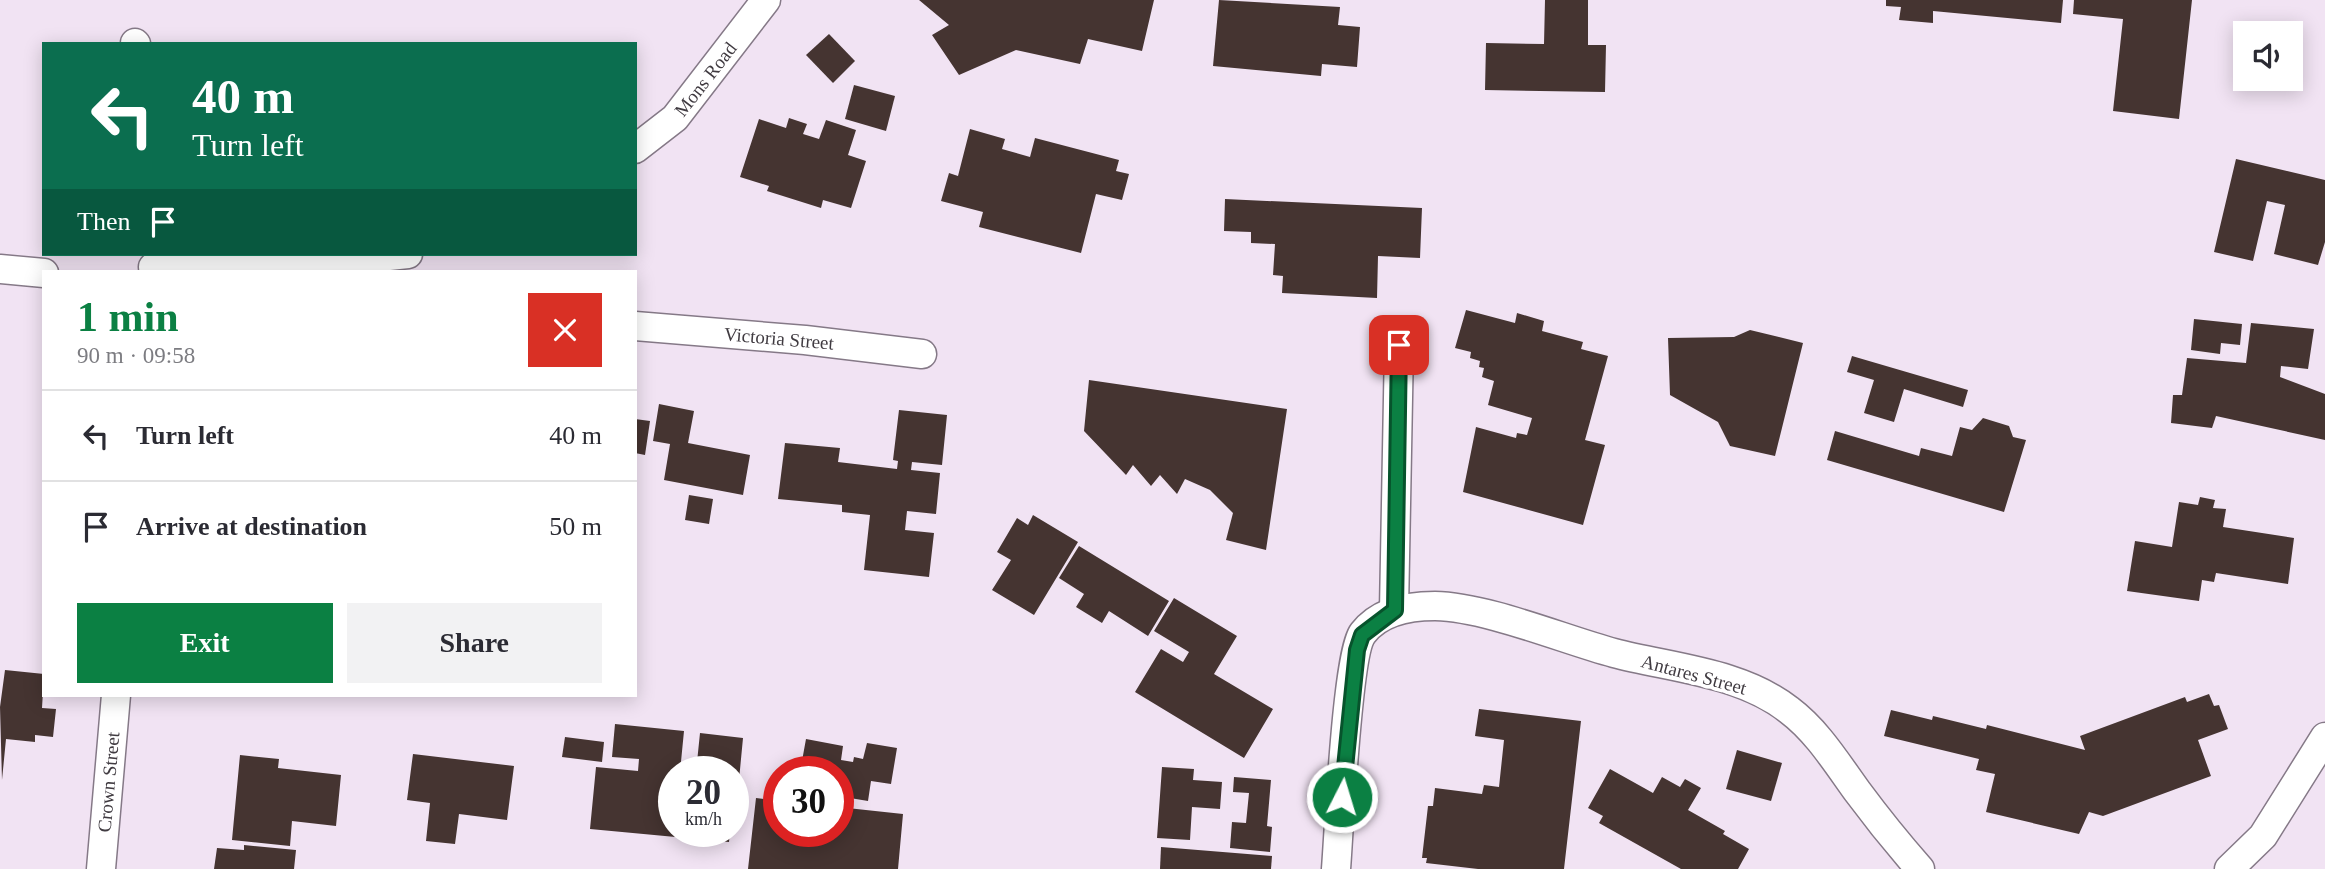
<!DOCTYPE html>
<meta charset="utf-8">
<style>
body{margin:0;font-family:"Times New Roman",serif;background:#f2f2f3;color:#2b2b33;height:100vh;display:flex;flex-direction:column;font-size:26px;white-space:nowrap}
*{box-sizing:border-box;margin:0}
p{font-size:23px;color:#7c7c81}
.icon{flex:none;width:38px;height:38px;fill:none;stroke:currentColor;stroke-width:2;stroke-linecap:round;stroke-linejoin:round}
.map{position:relative;flex:1;overflow:hidden}
.details{position:absolute;left:42px;top:270px;width:595px;height:427px;display:flex;flex-direction:column;background:#fff;border-radius:0px;box-shadow:0 4px 18px #0003}
.details>*{flex:none}
.banner{position:absolute;left:42px;top:42px;width:595px;height:214px;border-radius:0px;box-shadow:0 4px 18px #0003;background:#0b6e4f;color:#fff;overflow:hidden}
.fabs{position:absolute;left:2233px;top:21px;display:grid;gap:14px}
.fabs a{display:grid;place-items:center;width:70px;height:70px;border-radius:0px;background:#fff;box-shadow:0 4px 18px #0003;font-size:35px}
.speed{position:absolute;left:658px;top:756px;display:flex;gap:14px;font-size:35px;font-weight:700;text-align:center}
.speed>*{display:grid;place-content:center;width:91px;height:91px;border-radius:50%;background:#fff;box-shadow:0 4px 18px #0003;line-height:1}
.speed small{font-size:18px;font-weight:400}
.speed .limit{border:10px solid #d22;background:#fff;color:#111}
.pin{position:absolute;display:grid;place-items:center;width:60px;height:60px;color:#fff;margin:-30px;border-radius:14px;box-shadow:0 4px 10px #0006}
.me{position:absolute;width:77px;margin:-38px;rotate:5deg;stroke-linejoin:round;filter:drop-shadow(0 0 5px #0008)}
.turn{display:flex;align-items:center;gap:24px;height:147px;padding:0 35px;font-size:32px}
.turn .icon{width:91px;height:91px;stroke-width:2.5}
.turn b{display:block;font-size:49px;line-height:60px}
.then{display:flex;align-items:center;height:66px;padding:0 35px;background:#0003;gap:14px;font-size:26px}
.round{display:grid;place-items:center;flex:none;width:74px;height:74px;border-radius:0px;background:#f2f2f3}
.head{display:flex;align-items:center;justify-content:space-between;height:119px;padding:0 35px}
h1{font-size:42px;font-weight:800;line-height:52px;color:#0b8043}
.cta{display:flex;gap:14px;margin-top:auto;padding:14px 35px}
.cta a{flex:1;height:80px;border-radius:0px;background:#0b8043;color:#fff;font-size:28px;font-weight:800;line-height:80px;text-align:center}
.cta a+a{background:#f2f2f3;color:#2b2b33}
ul{padding:0;list-style:none}
li{display:flex;align-items:center;gap:21px;height:91px;padding:0 35px;border-top:2px solid #e1e1e2}
li div{flex:1}
li b{display:block;font-size:26px}
li em{font-style:normal}
.map>svg:first-child{display:block}
</style>
<div class="map">
<svg width="2325" height="869" viewBox="0 0 2325 869">
<rect width="100%" height="100%" fill="#f1e3f3"/>
<g fill="#453431">
<polygon points="919,0 1154,0 1142,51 1088,39 1080,64 1016,50 959,75 932,35 949,25"/>
<polygon points="1219,0 1340,7 1338,25 1360,27 1357,67 1322,64 1321,76 1213,66"/>
<polygon points="1545,0 1588,0 1588,45 1606,45 1605,92 1485,90 1486,43 1544,44"/>
<polygon points="1886,0 2063,0 2061,23 1933,11 1933,23 1899,20 1901,7 1886,6"/>
<polygon points="2074,0 2192,0 2179,119 2113,111 2123,19 2073,14"/>
<polygon points="829,34 855,61 833,83 806,55"/>
<polygon points="854,85 895,96 886,131 845,119"/>
<polygon points="789,118 807,124 803,134 819,139 826,120 856,130 848,155 866,161 851,208 823,200 821,208 767,191 769,186 740,177 759,119 786,128"/>
<polygon points="970,129 1005,139 1002,149 1030,157 1035,138 1119,160 1116,171 1129,174 1122,200 1096,194 1081,253 979,227 983,212 941,201 949,173 958,176"/>
<polygon points="2236,159 2325,180 2325,242 2318,265 2274,254 2285,205 2267,201 2253,261 2214,252"/>
<polygon points="1225,199 1422,208 1420,258 1378,256 1377,298 1282,293 1283,276 1273,275 1275,244 1251,243 1251,232 1224,231"/>
<polygon points="1466,310 1515,323 1517,313 1544,321 1542,331 1583,342 1581,349 1608,356 1585,440 1605,445 1583,525 1463,492 1476,427 1516,438 1517,433 1527,435 1532,418 1488,405 1494,381 1482,377 1484,368 1479,367 1480,361 1470,358 1471,352 1455,348"/>
<polygon points="2194,319 2242,324 2240,345 2221,343 2220,354 2191,350"/>
<polygon points="2251,323 2314,329 2308,369 2281,366 2280,377 2325,394 2325,440 2216,416 2212,428 2171,423 2173,395 2182,395 2187,358 2246,363"/>
<polygon points="1750,330 1803,343 1775,456 1730,446 1718,422 1670,395 1668,338 1734,337"/>
<polygon points="1852,356 1968,390 1963,407 1904,389 1894,422 1864,413 1874,380 1847,372"/>
<polygon points="1089,380 1287,409 1266,550 1226,540 1233,513 1210,490 1185,479 1177,494 1160,475 1151,486 1133,465 1126,475 1084,431"/>
<polygon points="659,404 694,411 688,443 750,455 743,495 664,480 670,444 653,441"/>
<polygon points="899,410 947,415 942,465 912,462 911,470 940,473 936,514 907,511 905,530 934,533 929,577 864,570 870,515 842,512 842,505 778,499 785,443 840,448 838,462 897,469 898,461 893,460"/>
<polygon points="1983,418 2009,426 2013,437 2026,440 2004,512 1827,460 1835,431 1919,456 1921,448 1952,456 1960,427 1972,430"/>
<polygon points="635,419 650,421 645,455 635,453"/>
<polygon points="689,495 713,499 709,524 685,520"/>
<polygon points="2200,497 2215,500 2213,508 2226,509 2223,527 2294,538 2288,584 2216,573 2214,582 2202,580 2199,601 2127,591 2135,541 2172,547 2179,502 2198,505"/>
<polygon points="1033,515 1078,542 1034,615 992,590 1011,560 997,552 1017,518 1028,525"/>
<polygon points="1079,546 1169,601 1148,636 1109,611 1102,623 1076,607 1084,594 1059,578"/>
<polygon points="1174,598 1237,636 1214,674 1273,709 1244,758 1135,692 1161,649 1183,662 1189,652 1154,631"/>
<polygon points="5,670 44,674 42,708 56,709 53,737 35,735 35,742 6,739 2,780 0,707"/>
<polygon points="2209,694 2214,706 2219,705 2228,729 2198,740 2211,776 2103,816 2089,812 2079,834 1986,812 1995,774 1976,770 1979,759 1884,736 1891,710 1932,720 1933,716 1986,729 1987,725 2085,750 2080,736 2185,697 2187,702"/>
<polygon points="1479,709 1581,721 1564,869 1478,869 1426,863 1427,858 1422,858 1428,806 1433,806 1435,788 1482,794 1484,785 1499,787 1504,740 1475,736"/>
<polygon points="615,724 684,731 680,772 674,772 674,831 730,831 729,842 590,829 596,767 638,771 639,759 612,757"/>
<polygon points="700,733 743,738 739,780 733,780 733,772 696,772"/>
<polygon points="565,737 604,742 602,762 562,757"/>
<polygon points="806,739 843,746 841,760 853,762 854,757 863,759 867,743 897,748 891,784 871,781 868,801 838,796 838,772 800,772"/>
<polygon points="1737,750 1782,763 1771,801 1726,789"/>
<polygon points="413,754 514,766 507,820 459,814 455,844 426,841 430,803 407,800"/>
<polygon points="240,755 279,759 278,768 341,775 336,826 292,821 290,846 232,840"/>
<polygon points="1162,767 1194,769 1193,780 1222,782 1220,809 1192,807 1190,840 1157,838"/>
<polygon points="1610,769 1653,793 1662,777 1680,787 1685,779 1701,788 1688,810 1725,831 1723,834 1749,849 1738,869 1681,869 1599,823 1603,816 1588,808"/>
<polygon points="1234,777 1271,780 1267,826 1272,827 1270,852 1230,848 1232,822 1246,823 1249,793 1233,792"/>
<polygon points="756,798 779,801 779,831 838,831 838,807 903,814 898,869 748,869"/>
<polygon points="244,845 296,850 294,869 214,869 217,848 244,850"/>
<polygon points="1161,847 1272,856 1271,869 1160,869"/>
</g>
<g fill="none" stroke-linecap="round" stroke-linejoin="round">
<g stroke="#857987" stroke-width="31">
<g id="minor">
<polyline points="135,43 136,44"/>
<polyline points="635,149 675,118 766,0"/>
<polyline points="153,267 274,268 408,254"/>
<polyline points="0,269 44,273"/>
<polyline points="635,326 805,340 922,354"/>
<polyline points="1394,610 1399,345"/>
<polyline points="101,869 116,695"/>
<path d="M 1336,869 C 1339,832 1347,653 1363,633 C 1380,611 1409,606 1435,606 C 1487,607 1562,639 1614,653 C 1671,668 1741,672 1789,710 C 1817,731 1836,762 1857,791 C 1877,818 1898,844 1920,869"/>
<polyline points="2229,869 2263,836 2325,737"/>
</g>
</g>
<use href="#minor" stroke="#fff" stroke-width="28"/>
</g>
<g fill="none" stroke-linecap="round" stroke-linejoin="round">
<g stroke="#07532c" stroke-width="18">
<polyline id="route" points="1342,797 1357,650 1362,635 1395,610 1399,345"/>
</g>
<use href="#route" stroke="#0b8043" stroke-width="12"/>
</g>
<g text-anchor="middle" stroke-width="7" stroke-linejoin="round" paint-order="stroke">
<g font-size="19" fill="#403b41" stroke="#fff">
<text transform="translate(705 79) rotate(-52)" y="7">Mons Road</text>
<text transform="translate(779 338) rotate(5)" y="7">Victoria Street</text>
<text transform="translate(1694 674) rotate(15)" y="7">Antares Street</text>
<text transform="translate(108 782) rotate(-85)" y="7">Crown Street</text>
</g>
</g>
</svg>
<div class="fabs">
<a><svg class="icon" aria-label="sound" viewBox="0 0 24 24"><path d="M4 9h4l5-4v14l-5-4H4zM17 9q2 3 0 6"/></svg></a>
</div>
<div class="speed"><div>20<small>km/h</small></div><div class="limit">30</div></div>
<div class="pin" style="left:1399px;top:345px;background:#d93025"><svg class="icon" aria-label="arrive" viewBox="0 0 24 24"><path d="M6 21V4h12l-3 4 3 4H6"/></svg></div>
<svg class="me" style="left:1342px;top:797px" viewBox="-20 -20 40 40"><circle r="17" fill="#0b8043" stroke="#fff" stroke-width="3"/><path d="M0-11L8 9 0 5-8 9z" fill="#fff"/></svg>
<div class="banner">
<div class="turn"><svg class="icon" aria-label="left" viewBox="0 0 24 24"><path d="M17 20v-9H6M10 6l-5 5 5 5"/></svg><div><b>40 m</b>Turn left</div></div>
<div class="then">Then<svg class="icon" aria-label="arrive" viewBox="0 0 24 24"><path d="M6 21V4h12l-3 4 3 4H6"/></svg></div>
</div>
<section class="details">
<div class="head"><div><h1>1 min</h1><p>90 m · 09:58</p></div><a class="round" style="background:#d93025;color:#fff"><svg class="icon" aria-label="close" viewBox="0 0 24 24"><path d="M6 6l12 12M18 6L6 18"/></svg></a></div>
<ul>
<li><svg class="icon" aria-label="left" viewBox="0 0 24 24"><path d="M17 20v-9H6M10 6l-5 5 5 5"/></svg><div><b>Turn left</b></div><em>40 m</em></li>
<li><svg class="icon" aria-label="arrive" viewBox="0 0 24 24"><path d="M6 21V4h12l-3 4 3 4H6"/></svg><div><b>Arrive at destination</b></div><em>50 m</em></li>
</ul>
<div class="cta"><a>Exit</a><a>Share</a></div>
</section>
</div>
